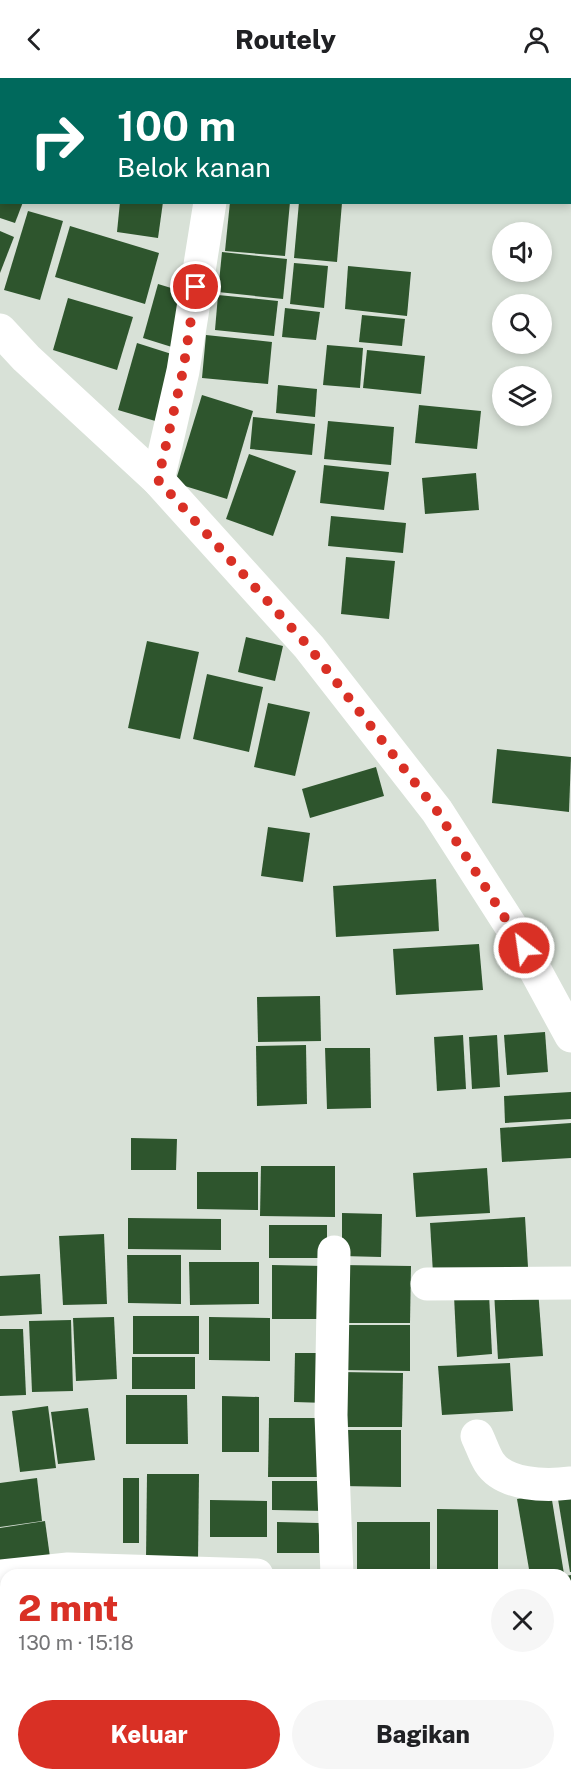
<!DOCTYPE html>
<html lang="id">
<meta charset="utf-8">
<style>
body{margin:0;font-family:"Public Sans",sans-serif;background:#f6f6f6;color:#202124;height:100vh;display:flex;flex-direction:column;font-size:22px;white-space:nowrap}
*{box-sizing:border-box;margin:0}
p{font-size:20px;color:#757577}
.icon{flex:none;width:33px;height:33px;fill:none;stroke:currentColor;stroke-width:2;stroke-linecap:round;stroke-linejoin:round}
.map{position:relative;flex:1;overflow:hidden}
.side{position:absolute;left:0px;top:1491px;width:572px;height:212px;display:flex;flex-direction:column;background:#fff;border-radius:18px 18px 0 0;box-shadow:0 3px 9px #0003}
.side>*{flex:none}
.guide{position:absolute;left:0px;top:0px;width:572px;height:126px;box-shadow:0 3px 9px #0003;background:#00695c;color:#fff;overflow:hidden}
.fabs{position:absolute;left:492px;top:144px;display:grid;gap:12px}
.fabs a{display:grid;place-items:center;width:60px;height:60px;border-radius:50%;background:#fff;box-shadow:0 3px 9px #0003;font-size:30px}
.pin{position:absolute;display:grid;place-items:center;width:51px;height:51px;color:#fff;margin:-26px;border:3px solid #fff;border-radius:50%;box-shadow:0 2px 6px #0007}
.me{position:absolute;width:66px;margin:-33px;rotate:330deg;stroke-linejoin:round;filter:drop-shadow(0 0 4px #0008)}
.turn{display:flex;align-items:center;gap:21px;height:126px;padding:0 18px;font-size:27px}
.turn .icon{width:78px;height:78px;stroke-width:2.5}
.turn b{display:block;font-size:42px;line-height:51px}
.round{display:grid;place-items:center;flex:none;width:63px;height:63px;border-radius:32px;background:#f6f6f6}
.head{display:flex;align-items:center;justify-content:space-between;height:102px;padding:0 18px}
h1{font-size:36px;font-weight:800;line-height:45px;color:#d93025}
.action{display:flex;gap:12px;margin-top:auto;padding:12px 18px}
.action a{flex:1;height:69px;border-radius:36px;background:#d93025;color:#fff;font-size:24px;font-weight:800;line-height:69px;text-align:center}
.action a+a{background:#f6f6f6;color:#202124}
header{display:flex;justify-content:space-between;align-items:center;height:78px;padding:0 18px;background:#fff;font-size:27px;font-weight:800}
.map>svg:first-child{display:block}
</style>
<header><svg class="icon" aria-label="back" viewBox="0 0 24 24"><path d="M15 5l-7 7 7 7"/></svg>Routely<svg class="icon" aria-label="person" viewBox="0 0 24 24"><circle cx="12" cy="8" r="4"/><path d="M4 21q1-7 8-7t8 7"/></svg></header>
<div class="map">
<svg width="571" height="1702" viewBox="0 0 571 1702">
<rect width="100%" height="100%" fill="#d8e1d7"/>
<g fill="#2e552d">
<polygon points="0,124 23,124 15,145 0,140"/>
<polygon points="120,124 163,124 158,160 117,154"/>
<polygon points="230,124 290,124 285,178 225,173"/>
<polygon points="299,124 342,125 337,184 294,180"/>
<polygon points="28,133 63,143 40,222 4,212"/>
<polygon points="70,148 159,175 145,226 55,199"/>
<polygon points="0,153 14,159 0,195"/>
<polygon points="222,174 287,181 283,221 218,214"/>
<polygon points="294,185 328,188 324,230 290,226"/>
<polygon points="348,188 411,194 407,238 345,231"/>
<polygon points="158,206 191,216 175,270 143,260"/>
<polygon points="218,217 278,223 274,258 215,252"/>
<polygon points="68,220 133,239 117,292 53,272"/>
<polygon points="285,230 320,234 316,262 282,259"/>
<polygon points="362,237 405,241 402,268 359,264"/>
<polygon points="206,257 272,264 268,306 202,300"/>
<polygon points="137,265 181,279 162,345 118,332"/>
<polygon points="327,267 363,270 360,310 323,307"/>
<polygon points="367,272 425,278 421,316 363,310"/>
<polygon points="278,307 317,311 315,339 276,335"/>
<polygon points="202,317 253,333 227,421 175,405"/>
<polygon points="419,327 481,333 477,371 415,365"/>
<polygon points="253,339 315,346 312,377 250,371"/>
<polygon points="328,343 394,349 391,387 324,381"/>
<polygon points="249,376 296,393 273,458 226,441"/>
<polygon points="324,387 389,394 384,432 320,425"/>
<polygon points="476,395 479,432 425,436 422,400"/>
<polygon points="331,438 406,445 403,475 328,468"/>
<polygon points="346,479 395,483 389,541 341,536"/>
<polygon points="246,559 283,568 275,603 238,594"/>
<polygon points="147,563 199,574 180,661 128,650"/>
<polygon points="207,596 263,609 249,674 193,661"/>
<polygon points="268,625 310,634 295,698 254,689"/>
<polygon points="497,671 571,679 569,734 492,725"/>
<polygon points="376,689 384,718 310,740 302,711"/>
<polygon points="268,749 310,755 303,804 261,798"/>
<polygon points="436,801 439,853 336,859 333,808"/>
<polygon points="479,866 483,912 396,917 393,871"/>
<polygon points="320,918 321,963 258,964 257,919"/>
<polygon points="545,954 548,994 507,997 504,957"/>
<polygon points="463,957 466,1011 437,1013 434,959"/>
<polygon points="497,957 500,1009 472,1011 469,959"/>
<polygon points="306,967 307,1026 257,1028 256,968"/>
<polygon points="325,970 370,970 371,1030 327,1031"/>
<polygon points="571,1014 571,1041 505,1045 504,1018"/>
<polygon points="571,1045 571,1080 502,1084 500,1050"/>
<polygon points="131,1060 177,1061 176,1092 131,1092"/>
<polygon points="261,1088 335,1088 335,1139 260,1138"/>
<polygon points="487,1090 490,1135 416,1139 413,1095"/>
<polygon points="197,1094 258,1094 258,1132 197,1131"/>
<polygon points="342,1135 382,1136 381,1179 342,1178"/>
<polygon points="525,1139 528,1189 433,1195 430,1145"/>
<polygon points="128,1140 221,1141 221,1172 128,1171"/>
<rect x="269" y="1147" width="58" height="33"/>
<polygon points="104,1156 107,1226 63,1227 59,1158"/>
<polygon points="127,1177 181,1177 181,1226 128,1225"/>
<polygon points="189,1184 259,1184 259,1226 190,1227"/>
<polygon points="272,1187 324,1188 324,1241 272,1241"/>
<polygon points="341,1187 411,1188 410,1245 341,1245"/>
<polygon points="40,1196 42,1236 0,1238 0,1198"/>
<polygon points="538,1211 543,1278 498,1281 494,1214"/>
<polygon points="489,1216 492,1276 457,1279 454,1218"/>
<rect x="133" y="1238" width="66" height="38"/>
<polygon points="114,1239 117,1301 76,1303 73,1240"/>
<polygon points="209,1239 270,1240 270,1283 209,1282"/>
<polygon points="71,1242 73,1313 32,1314 29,1243"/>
<polygon points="339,1247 410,1247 410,1293 340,1292"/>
<polygon points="0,1251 23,1251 26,1317 0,1318"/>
<polygon points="295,1275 327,1275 327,1325 294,1324"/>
<rect x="132" y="1279" width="63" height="32"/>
<polygon points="510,1285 513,1333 442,1337 438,1288"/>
<polygon points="340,1294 403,1295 402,1349 339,1349"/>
<polygon points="126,1317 187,1317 188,1366 126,1366"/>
<polygon points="222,1318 259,1319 259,1374 222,1374"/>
<polygon points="48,1328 56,1390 20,1394 12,1333"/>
<polygon points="88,1330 95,1382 58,1386 51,1334"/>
<polygon points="269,1340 319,1340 319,1399 268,1399"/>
<polygon points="341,1352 401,1352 401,1409 341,1408"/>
<polygon points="147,1396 199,1396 198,1482 146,1482"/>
<polygon points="37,1400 42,1443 0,1449 0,1405"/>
<rect x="123" y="1400" width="16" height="65"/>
<polygon points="272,1403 327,1403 327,1433 272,1432"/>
<polygon points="571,1413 571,1494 570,1494 557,1415"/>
<polygon points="551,1416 564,1496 530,1497 517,1421"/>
<polygon points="210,1422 267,1423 267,1459 210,1459"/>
<polygon points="437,1431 498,1432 498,1497 437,1497"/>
<polygon points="45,1443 50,1479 0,1487 0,1450"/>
<polygon points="277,1444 319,1445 319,1475 277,1475"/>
<polygon points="357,1444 430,1444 430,1497 357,1496"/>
<polygon points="571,1497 571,1558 566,1559 566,1498"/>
<polygon points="6,1504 6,1575 0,1575 0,1505"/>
<polygon points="6,1629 6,1688 0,1688 0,1630"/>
<rect x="8" y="1696" width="40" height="6"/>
<rect x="203" y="1696" width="55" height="6"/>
<rect x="272" y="1696" width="106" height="6"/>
<polygon points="522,1696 558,1696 559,1702 498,1702"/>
</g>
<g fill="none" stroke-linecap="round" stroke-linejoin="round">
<g stroke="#fff" stroke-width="33">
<polyline points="225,2 225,0"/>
<polyline points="0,252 26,280 158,402 309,569 437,733 514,853 571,958"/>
<polyline points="158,402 183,293 210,124"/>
<polyline points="334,1174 331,1337 337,1497"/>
<polyline points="427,1206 571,1205"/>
<path d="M 477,1358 C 481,1366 484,1376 489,1384 C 504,1408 546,1408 571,1405"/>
<polyline points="0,1498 68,1491 257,1497"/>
<polyline points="566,1609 571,1608"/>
<polyline points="384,1696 384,1702"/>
</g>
</g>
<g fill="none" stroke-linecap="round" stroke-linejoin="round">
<polyline stroke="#d93025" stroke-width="10" stroke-dasharray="0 18" points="196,209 183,293 158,402 309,569 437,733 524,870"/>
</g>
</svg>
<div class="fabs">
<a><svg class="icon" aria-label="sound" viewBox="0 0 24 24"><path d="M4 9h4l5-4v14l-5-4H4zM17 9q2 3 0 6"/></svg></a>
<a><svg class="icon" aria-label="search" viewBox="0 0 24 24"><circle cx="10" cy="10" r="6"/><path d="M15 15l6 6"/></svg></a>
<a><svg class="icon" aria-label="layers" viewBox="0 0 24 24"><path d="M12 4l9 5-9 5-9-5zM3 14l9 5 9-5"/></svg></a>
</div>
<div class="pin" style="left:196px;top:209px;background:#d93025"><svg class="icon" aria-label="arrive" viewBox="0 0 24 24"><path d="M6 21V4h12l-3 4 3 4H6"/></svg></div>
<svg class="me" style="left:524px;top:870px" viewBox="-20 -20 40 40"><circle r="17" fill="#d93025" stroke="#fff" stroke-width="3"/><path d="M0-11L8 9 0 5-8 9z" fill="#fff"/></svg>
<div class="guide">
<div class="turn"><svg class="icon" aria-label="right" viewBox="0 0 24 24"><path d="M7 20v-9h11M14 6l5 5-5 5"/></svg><div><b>100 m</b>Belok kanan</div></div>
</div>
<section class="side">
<div class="head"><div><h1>2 mnt</h1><p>130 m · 15:18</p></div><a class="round"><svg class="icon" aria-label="close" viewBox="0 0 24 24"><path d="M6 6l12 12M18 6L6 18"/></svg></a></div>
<div class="action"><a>Keluar</a><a>Bagikan</a></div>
</section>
</div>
